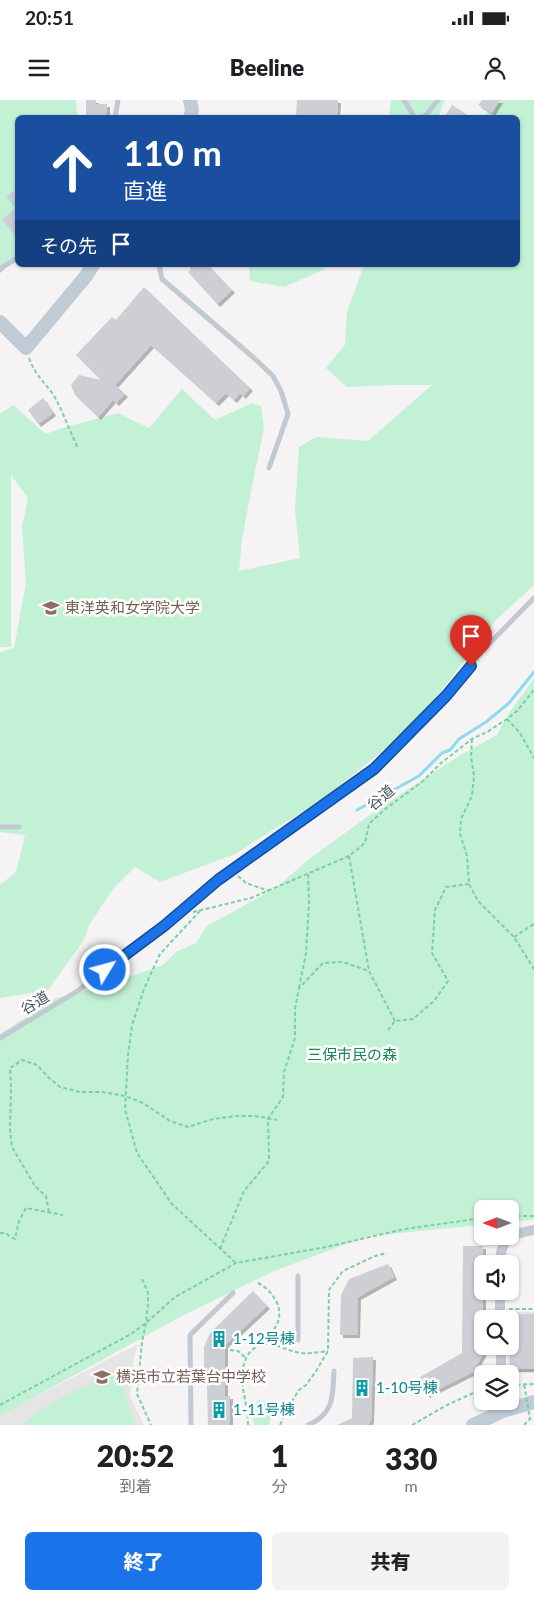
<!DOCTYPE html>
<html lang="ja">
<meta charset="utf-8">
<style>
body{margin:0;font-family:Lato,"Noto Sans JP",sans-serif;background:#f2f2f2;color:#202124;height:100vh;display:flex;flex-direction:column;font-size:19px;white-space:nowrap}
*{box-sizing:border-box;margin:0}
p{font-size:16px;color:#757577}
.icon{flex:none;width:28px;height:28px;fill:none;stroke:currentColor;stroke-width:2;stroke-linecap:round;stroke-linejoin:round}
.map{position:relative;height:1325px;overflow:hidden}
.side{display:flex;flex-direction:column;background:#fff;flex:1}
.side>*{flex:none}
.guide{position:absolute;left:15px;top:15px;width:505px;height:152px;border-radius:8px;box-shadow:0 1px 4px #0004;background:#1a4fa0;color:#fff;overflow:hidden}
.needle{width:32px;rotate:270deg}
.controls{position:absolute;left:474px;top:1100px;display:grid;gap:10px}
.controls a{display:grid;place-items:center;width:45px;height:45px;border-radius:8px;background:#fff;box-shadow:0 1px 4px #0004;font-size:25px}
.pin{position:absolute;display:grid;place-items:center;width:42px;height:42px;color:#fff;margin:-51px -21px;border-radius:50% 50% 50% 0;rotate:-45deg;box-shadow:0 0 5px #0007}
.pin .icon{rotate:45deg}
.me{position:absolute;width:55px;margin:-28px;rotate:53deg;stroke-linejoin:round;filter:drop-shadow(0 0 4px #0008)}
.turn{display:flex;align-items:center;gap:18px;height:105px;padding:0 25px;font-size:22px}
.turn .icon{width:65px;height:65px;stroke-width:2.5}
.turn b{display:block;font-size:35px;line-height:42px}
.then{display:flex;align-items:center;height:48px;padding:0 25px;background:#0003;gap:10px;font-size:19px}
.eta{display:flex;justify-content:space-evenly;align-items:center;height:85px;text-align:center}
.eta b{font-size:30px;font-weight:800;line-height:35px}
.cta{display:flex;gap:10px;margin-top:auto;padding:10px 25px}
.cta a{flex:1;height:58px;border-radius:8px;background:#1a73e8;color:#fff;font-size:20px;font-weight:800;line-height:58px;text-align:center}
.cta a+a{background:#f2f2f2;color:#202124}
.status{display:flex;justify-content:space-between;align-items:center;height:35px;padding:0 25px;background:#fff;direction:ltr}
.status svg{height:14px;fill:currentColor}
header{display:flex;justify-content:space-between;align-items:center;height:65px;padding:0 25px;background:#fff;font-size:22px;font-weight:800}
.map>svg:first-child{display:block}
</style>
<div class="status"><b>20:51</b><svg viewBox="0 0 49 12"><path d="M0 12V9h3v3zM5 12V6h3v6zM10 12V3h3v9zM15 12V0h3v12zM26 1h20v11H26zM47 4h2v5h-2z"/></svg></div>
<header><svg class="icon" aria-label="menu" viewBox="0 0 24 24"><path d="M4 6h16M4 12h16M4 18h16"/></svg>Beeline<svg class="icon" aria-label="person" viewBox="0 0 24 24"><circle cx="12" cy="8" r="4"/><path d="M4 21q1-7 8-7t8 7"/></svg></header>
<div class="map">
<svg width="534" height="1325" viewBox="0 0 534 1325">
<defs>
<filter id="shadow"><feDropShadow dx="3" dy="3" stdDeviation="0" flood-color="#0004"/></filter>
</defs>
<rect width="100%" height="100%" fill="#f5f3f3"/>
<g fill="#e6e4e5">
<polygon points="507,1212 534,1212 534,1273 508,1274 507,1246 510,1246 510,1219 507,1219"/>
<polygon points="138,1244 134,1258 130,1296 144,1325 0,1325 0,1315"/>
</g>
<g fill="#c3f1d5">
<polygon points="0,0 76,0 77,17 18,18 17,160 0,171"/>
<polygon points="391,0 445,0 438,17 389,18"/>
<polygon points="495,0 534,0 534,485 496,520 433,601 397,639 322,700 263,736 235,754 160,782 135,767 113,789 89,825 84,840 48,890 0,898 0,785 16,772 25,735 0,732 0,552 14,548 26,483 22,427 28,398 11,375 11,547 0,547 0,314 13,305 46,334 62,328 118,313 149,328 182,289 215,320 252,303 261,306 264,328 250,396 242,440 239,471 300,458 295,411 299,347 316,337 368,341 432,285 393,285 347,287 326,268 345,245 347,212 364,165 518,165 518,18 484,17"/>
<polygon points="249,165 326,165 323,170 284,187 250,181"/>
<polygon points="534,579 534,1120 510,1122 510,1109 482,1109 482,1125 368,1136 274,1171 180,1217 0,1316 0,934 56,898 106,885 163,865 176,852 196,843 207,826 276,788 309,759 381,707 459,656 497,635 509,613"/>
<path d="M 113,1275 L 124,1289 L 136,1325 L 22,1325 C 46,1302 82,1288 113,1275 Z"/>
<polygon points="258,1299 274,1305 269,1325 254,1325 252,1312"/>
</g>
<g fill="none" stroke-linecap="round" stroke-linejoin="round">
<polyline stroke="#90daee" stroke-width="3" points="357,710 419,676 442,653 450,650 459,639 486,622 509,603 534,572"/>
</g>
<g fill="#cdcfd5" filter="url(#shadow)">
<polygon points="86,0 96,0 96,4 107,4 107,15 86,15"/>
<polygon points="297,0 338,0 337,18 296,18"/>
<polygon points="482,0 500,0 492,13 478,5"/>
<polygon points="452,5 463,12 471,18 444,18"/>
<polygon points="13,91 18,96 18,138 2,120 16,107 6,97"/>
<polygon points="188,165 208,165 232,190 217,204 188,172 191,169"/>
<polygon points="144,187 250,288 243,296 240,293 234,300 226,293 216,303 151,245 115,285 125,294 116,303 113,300 98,317 75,295 71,285 79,275 101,280 76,255 112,217 116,220"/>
<polygon points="43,298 53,313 38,324 28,310"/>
<polygon points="463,1146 483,1146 483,1254 473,1272 427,1295 420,1277 462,1253"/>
<polygon points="388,1164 394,1177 358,1197 357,1235 340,1235 341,1195 349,1179"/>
<polygon points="253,1191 267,1206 225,1245 225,1296 230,1296 230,1325 208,1325 207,1285 204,1285 204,1247 210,1233"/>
<rect x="510" y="1214" width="24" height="55"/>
<polygon points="373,1257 371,1320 368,1325 337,1325 352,1318 353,1258"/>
</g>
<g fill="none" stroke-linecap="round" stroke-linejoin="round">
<g stroke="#7ad0a6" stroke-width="2" stroke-dasharray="4 2.5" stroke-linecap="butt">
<path d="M 29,258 C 34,273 44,282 53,294 C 63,311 69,330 78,348"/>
<polyline points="507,619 520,633 534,658"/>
<polyline points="472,639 471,656 474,676 472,696 461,719 460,734 467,756 469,784 478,801 514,837 534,869"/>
<polyline points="349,756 369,871"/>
<polyline points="238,776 246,783 269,791"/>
<polyline points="200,811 160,854 144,889 132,925 128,955 125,1009 137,1053 172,1104 236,1163"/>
<polyline points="193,812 251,798 349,756 365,743 369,724 384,710 423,681 441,663 472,639 487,632 507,619 517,611 534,590"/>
<polyline points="514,837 534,824"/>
<polyline points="299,888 306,853 309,803 308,773"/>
<polyline points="388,930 395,921 413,919 434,901 448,881 432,853 435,810 446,787 469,784"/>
<polyline points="49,1112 46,1096 35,1086 12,1047 10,1030 11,989 10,968 22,960 37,965 49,978 60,987 80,992 102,992 125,996 143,1003 170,1021 188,1027 213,1019 236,1016 255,1016 277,1020"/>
<polyline points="510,1116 534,1116"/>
<polyline points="0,1133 5,1133 15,1139 19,1121 26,1108 63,1115"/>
<polyline points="220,1149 244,1091 269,1061 268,1019 283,997 284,972 295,938 295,909 299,888 323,863 343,862 369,871 395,921"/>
<polyline points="142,1179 148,1193 148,1204 146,1223 142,1242 137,1294 151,1325"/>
<path d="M 258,1183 C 272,1190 286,1209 276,1226 C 273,1232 265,1238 260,1243"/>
<polyline points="509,1209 534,1209"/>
<polyline points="230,1250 238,1251 246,1258"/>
<polyline points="510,1285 534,1284"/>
<polyline points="0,1305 131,1234 146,1223 175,1197 236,1163 326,1147 405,1129 482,1118"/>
<path d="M 248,1325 C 248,1309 243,1295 242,1279 C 242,1270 244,1258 251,1251 C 267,1235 283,1251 301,1253 C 309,1254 319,1252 328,1251"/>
<polyline points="280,1325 289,1306 299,1290 306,1285 316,1271 328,1251 329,1190 343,1171 375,1156 387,1153"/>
<polyline points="412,1325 447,1305 482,1289"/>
</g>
<g stroke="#c1cad2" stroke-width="5">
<polyline points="404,0 415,18"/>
<polyline points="115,18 118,0"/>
<polyline points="421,18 427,14 438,0"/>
<polyline points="159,165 162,179 254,258 273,276 281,291 288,314 269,368"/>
<polyline points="0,170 4,166 18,158"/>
<polyline points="0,727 19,727"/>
<polyline points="0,938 76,892 164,826 218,780 374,669 446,597 483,550 534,498"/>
<polyline points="298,1240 298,1176"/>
<polyline points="191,1325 190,1235 233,1193"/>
<path d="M 308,1325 C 334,1314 333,1296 334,1271"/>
</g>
<g stroke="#c1cad2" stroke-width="10">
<path d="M 500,1164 C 500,1138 511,1134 534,1130"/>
<polyline points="500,1191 500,1219"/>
<polyline points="501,1246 501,1274"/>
</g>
<g stroke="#c1cbd6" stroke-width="14">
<polyline points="190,18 192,10 190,0"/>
<polyline points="0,222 26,248 86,176 93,165"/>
<polyline points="473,1325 503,1311 534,1302"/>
</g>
<polyline stroke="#7ad0a6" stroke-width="2" stroke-dasharray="4 2.5" stroke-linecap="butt" points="524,1325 530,1319 524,1284"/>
</g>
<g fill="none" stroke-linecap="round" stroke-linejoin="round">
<g stroke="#114b97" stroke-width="12">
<polyline id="route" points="105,870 164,826 218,780 374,669 446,596 471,566"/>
</g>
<use href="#route" stroke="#1a73e8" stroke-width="9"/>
</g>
<defs>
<g id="university-bare" transform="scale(1.35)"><path d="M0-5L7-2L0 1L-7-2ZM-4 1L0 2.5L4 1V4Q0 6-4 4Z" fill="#8d6e63" stroke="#fff" stroke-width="2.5" paint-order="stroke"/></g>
<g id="building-bare" transform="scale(1.35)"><path d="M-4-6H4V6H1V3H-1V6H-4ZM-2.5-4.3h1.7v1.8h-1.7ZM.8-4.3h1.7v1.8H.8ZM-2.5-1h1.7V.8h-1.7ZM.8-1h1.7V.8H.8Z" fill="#0f9aa8" stroke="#fff" stroke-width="2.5" paint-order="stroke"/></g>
<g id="school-bare" transform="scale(1.35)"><path d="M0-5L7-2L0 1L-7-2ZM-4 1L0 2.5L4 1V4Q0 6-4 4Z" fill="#8d6e63" stroke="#fff" stroke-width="2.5" paint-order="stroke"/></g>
</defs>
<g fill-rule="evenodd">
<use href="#university-bare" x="51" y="508"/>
<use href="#building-bare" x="219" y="1239"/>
<use href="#school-bare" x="102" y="1277"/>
<use href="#building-bare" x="362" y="1288"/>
<use href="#building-bare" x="219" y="1310"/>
</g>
<g text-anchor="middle" stroke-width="5" stroke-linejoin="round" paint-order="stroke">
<g font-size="15" fill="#785e54" stroke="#fff" text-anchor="start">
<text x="65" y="513">東洋英和女学院大学</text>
<text x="116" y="1282">横浜市立若葉台中学校</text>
</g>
<g font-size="15" fill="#4a5661" stroke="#fff">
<text transform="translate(381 698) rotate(-40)" y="5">谷道</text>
<text transform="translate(35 903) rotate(-32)" y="5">谷道</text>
</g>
<g font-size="15" fill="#17864f" stroke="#fff">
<text x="352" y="960">三保市民の森</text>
</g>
<g font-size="15" fill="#0d838f" stroke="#fff" text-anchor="start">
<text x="233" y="1244">1-12号棟</text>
<text x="376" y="1293">1-10号棟</text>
<text x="233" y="1315">1-11号棟</text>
</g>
</g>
</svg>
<div class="controls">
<a><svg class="needle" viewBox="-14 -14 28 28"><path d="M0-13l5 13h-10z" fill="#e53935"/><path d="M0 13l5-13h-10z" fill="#757577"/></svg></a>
<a><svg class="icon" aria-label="sound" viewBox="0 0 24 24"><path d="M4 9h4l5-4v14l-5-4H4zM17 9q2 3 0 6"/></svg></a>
<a><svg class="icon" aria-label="search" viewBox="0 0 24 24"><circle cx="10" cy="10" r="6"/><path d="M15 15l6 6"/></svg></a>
<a><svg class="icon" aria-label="layers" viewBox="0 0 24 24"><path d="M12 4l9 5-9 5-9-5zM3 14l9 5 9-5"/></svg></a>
</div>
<div class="pin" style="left:471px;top:566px;background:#d93025"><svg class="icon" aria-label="arrive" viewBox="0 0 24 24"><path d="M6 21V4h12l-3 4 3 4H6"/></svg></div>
<svg class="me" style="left:105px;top:870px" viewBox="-20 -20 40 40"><circle r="17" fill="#1a73e8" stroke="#fff" stroke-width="3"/><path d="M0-11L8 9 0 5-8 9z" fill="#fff"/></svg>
<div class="guide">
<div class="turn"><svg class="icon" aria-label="ahead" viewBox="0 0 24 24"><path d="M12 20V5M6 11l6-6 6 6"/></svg><div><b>110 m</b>直進</div></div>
<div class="then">その先<svg class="icon" aria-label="arrive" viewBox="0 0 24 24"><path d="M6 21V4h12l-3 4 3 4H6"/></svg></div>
</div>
</div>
<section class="side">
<div class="eta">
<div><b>20:52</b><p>到着</p></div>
<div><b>1</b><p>分</p></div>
<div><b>330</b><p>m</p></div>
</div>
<div class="cta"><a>終了</a><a>共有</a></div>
</section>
